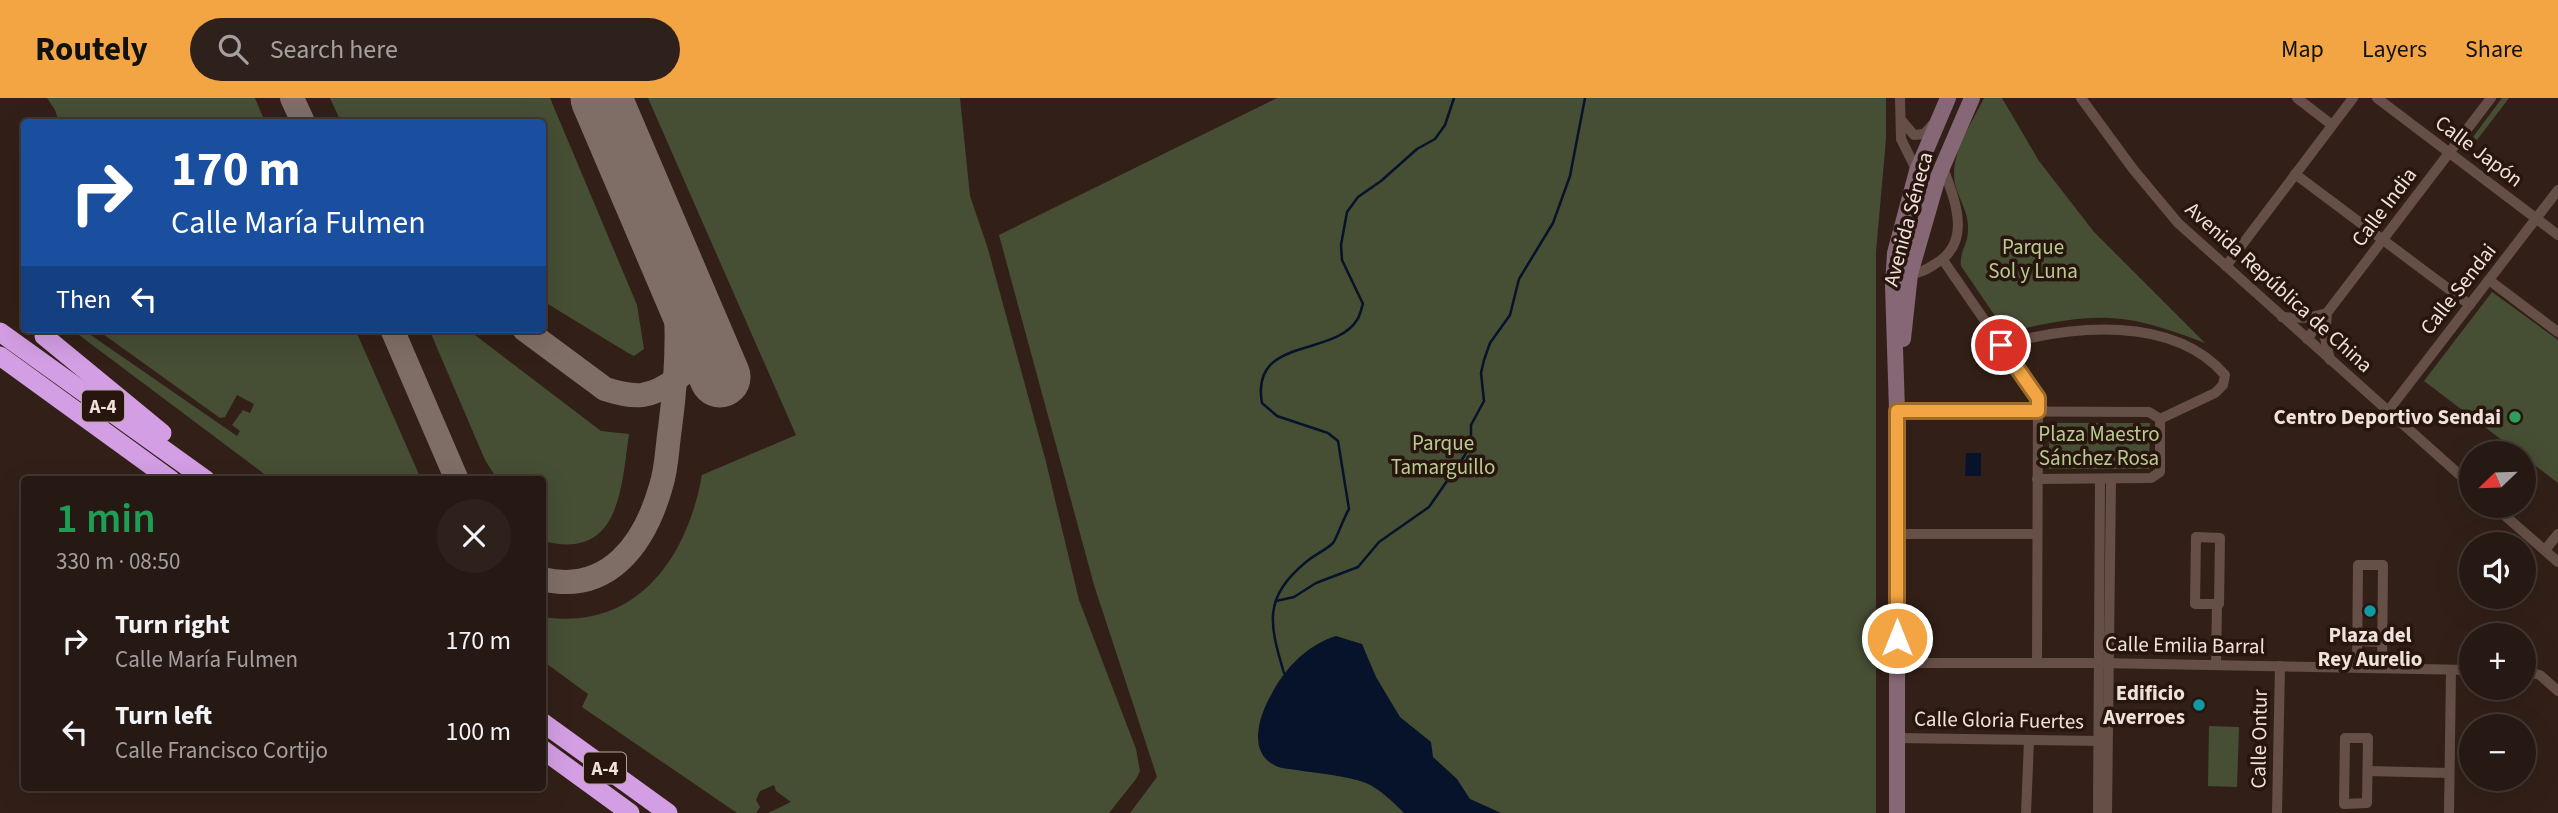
<!DOCTYPE html>
<meta charset="utf-8">
<style>
body{margin:0;font-family:"Source Sans 3",sans-serif;background:#2e211b;color:#f1f3f6;height:100vh;display:flex;flex-direction:column;font-size:26px;white-space:nowrap}
*{box-sizing:border-box;margin:0}
p{font-size:23px;color:#a4a09f}
.icon{flex:none;width:38px;height:38px;fill:none;stroke:currentColor;stroke-width:2;stroke-linecap:round;stroke-linejoin:round}
.map{position:relative;flex:1;overflow:hidden}
.drawer{position:absolute;left:21px;top:378px;width:525px;height:315px;display:flex;flex-direction:column;background:#261812;border-radius:7px;box-shadow:0 7px 28px #0002,0 0 0 2px #423732}
.drawer>*{flex:none}
.top-card{position:absolute;left:21px;top:21px;width:525px;height:214px;border-radius:7px;box-shadow:0 7px 28px #0002,0 0 0 2px #423732;background:#1a4fa0;color:#fff;overflow:hidden}
.needle{width:46px;rotate:247deg}
.buttons{position:absolute;left:2459px;top:343px;display:grid;gap:14px}
.buttons a{display:grid;place-items:center;width:77px;height:77px;border-radius:50%;background:#261812;box-shadow:0 7px 28px #0002,0 0 0 2px #423732;font-size:35px}
.pin{position:absolute;display:grid;place-items:center;width:60px;height:60px;color:#fff;margin:-30px;border:4px solid #fff;border-radius:50%;box-shadow:0 2px 7px #0007}
.me{position:absolute;width:77px;margin:-38px;rotate:0deg;stroke-linejoin:round;filter:drop-shadow(0 0 5px #0008)}
.turn{display:flex;align-items:center;gap:24px;height:147px;padding:0 35px;font-size:32px}
.turn .icon{width:91px;height:91px;stroke-width:2.5}
.turn b{display:block;font-size:49px;line-height:60px}
.then{display:flex;align-items:center;height:66px;padding:0 35px;background:#0003;gap:14px;font-size:26px}
.round{display:grid;place-items:center;flex:none;width:74px;height:74px;border-radius:37px;background:#2e211b}
.head{display:flex;align-items:center;justify-content:space-between;height:119px;padding:0 35px}
h1{font-size:42px;font-weight:600;line-height:52px;color:#1e9e55}
ul{padding:0;list-style:none}
li{display:flex;align-items:center;gap:21px;height:91px;padding:0 35px}
li div{flex:1}
li b{display:block;font-size:26px}
li em{font-style:normal}
header{display:flex;align-items:center;gap:42px;box-sizing:border-box;height:98px;padding:0 35px;background:#f2a542;color:#111}
header strong{font-size:33px}
nav{display:flex;gap:38px;margin-inline-start:auto;font-size:24px}
.search{width:490px;height:63px;background:#2e211b;display:flex;align-items:center;gap:18px;box-sizing:border-box;padding:0 24px;border-radius:38px;color:#a4a09f;font-size:26px}
.map>svg:first-child{display:block}
</style>
<header>
<strong>Routely</strong>
<div class="search"><svg class="icon" aria-label="search" viewBox="0 0 24 24"><circle cx="10" cy="10" r="6"/><path d="M15 15l6 6"/></svg>Search here</div>
<nav><a>Map</a><a>Layers</a><a>Share</a></nav>
</header>
<div class="map">
<svg width="2558" height="715" viewBox="0 0 2558 715">
<rect width="100%" height="100%" fill="#322018"/>
<g fill="#464e34">
<polygon points="47,0 255,0 265,24 59,24 55,12"/>
<polygon points="330,0 550,0 637,207 644,251 634,258 628,255 543,203 542,24 341,24"/>
<path d="M 648,0 L 960,0 L 970,98 L 988,151 L 1046,364 L 1079,502 L 1136,651 L 1140,673 L 1136,681 L 1109,715 L 768,715 L 791,704 L 776,693 L 774,687 L 760,693 L 756,702 L 760,709 L 756,715 L 737,715 L 582,609 L 588,596 L 543,563 L 543,519 C 636,533 687,461 702,377 L 796,337 Z"/>
<polygon points="1277,0 1886,0 1886,41 1876,154 1876,715 1130,715 1157,679 1094,487 999,137"/>
<path d="M 1984,0 L 2002,0 L 2039,63 L 2094,134 L 2205,245 C 2175,234 2142,221 2110,220 C 2076,218 2040,227 2006,234 L 1961,168 C 1959,155 1968,146 1968,132 C 1969,114 1959,102 1955,86 C 1949,57 1972,25 1984,0 Z"/>
<polygon points="2502,0 2509,0 2477,42 2473,39"/>
<polygon points="2492,194 2558,242 2558,385 2524,359 2524,355 2519,355 2424,283"/>
<polygon points="75,231 82,231 237,338 240,333 232,327 243,312 250,315 254,306 237,297 225,319 220,320 96,231 355,231 421,381 271,381 79,237"/>
<path d="M 429,231 L 467,231 L 601,333 L 629,336 C 621,391 620,463 543,443 L 542,382 L 497,381 L 485,362 Z"/>
<polygon points="2049,325 2150,325 2149,371 2049,371"/>
<polygon points="2209,628 2239,629 2237,689 2208,688"/>
</g>
<g fill="#07132b">
<polygon points="1966,355 1981,355 1981,378 1965,378"/>
<path d="M 1336,538 L 1362,546 L 1376,579 L 1400,619 L 1431,644 L 1433,659 L 1457,681 L 1470,701 L 1501,715 L 1404,715 C 1393,704 1380,691 1366,685 C 1344,677 1320,676 1297,672 C 1291,671 1282,671 1276,668 C 1247,655 1259,618 1271,597 C 1285,570 1307,547 1336,538 Z"/>
</g>
<g fill="none" stroke-linecap="round" stroke-linejoin="round">
<g stroke="#07132b" stroke-width="2.5">
<polyline points="1276,503 1294,499 1316,485 1358,469 1379,444 1429,409 1465,357 1471,343 1471,327 1484,303 1481,275 1484,262 1490,245 1510,217 1519,181 1553,125 1570,78 1585,0"/>
<path d="M 1284,575 C 1269,525 1263,500 1306,464 C 1314,457 1326,452 1333,445 C 1336,442 1344,419 1349,411 L 1338,343 L 1328,335 L 1277,318 L 1262,305 C 1250,238 1333,260 1357,222 C 1360,218 1361,211 1363,206 L 1342,162 L 1341,147 L 1347,114 L 1358,99 L 1381,83 L 1417,51 L 1435,41 L 1445,27 L 1454,0"/>
</g>
<g stroke="#7e6e66" stroke-width="24">
<polyline points="292,0 303,24"/>
<polyline points="392,231 457,382"/>
<path d="M 524,231 L 605,291 C 618,295 629,298 642,297 C 663,294 695,272 700,250 C 704,231 688,206 681,188"/>
<path d="M 542,481 C 609,497 645,445 661,388 C 667,370 667,349 670,330 C 675,292 678,252 676,214 C 674,188 665,161 659,136"/>
</g>
<polyline stroke="#7e6e66" stroke-width="61" points="601,0 720,279"/>
<g stroke="#654f46" stroke-width="10">
<polyline points="1900,0 1901,41 1917,73"/>
<polyline points="2081,0 2133,71 2178,125 2471,387"/>
<polyline points="2297,0 2332,27"/>
<polyline points="2377,0 2558,137"/>
<polyline points="1902,23 1914,37 1924,36 1933,26"/>
<polyline points="2295,76 2470,207"/>
<polyline points="1943,162 2038,300 2037,565"/>
<polyline points="2226,168 2353,0"/>
<path d="M 1910,176 C 1920,175 1926,172 1935,166 C 1974,144 1954,100 1942,67"/>
<polyline points="2489,182 2558,234"/>
<polyline points="2282,219 2307,220 2327,215 2325,240 2330,262"/>
<polyline points="2307,241 2491,0"/>
<path d="M 2001,247 C 2071,228 2172,216 2225,277 L 2223,287 L 2215,295 L 2160,321"/>
<polyline points="1897,313 2149,314 2160,321"/>
<polyline points="2388,313 2558,92"/>
<polyline points="2037,381 2151,380 2160,374 2160,321"/>
<polyline points="2494,408 2558,464"/>
<polyline points="1897,436 2037,436"/>
<polygon points="2196,439 2220,440 2219,506 2195,506"/>
<polyline points="2545,452 2558,436"/>
<polyline points="2357,543 2382,544"/>
<polyline points="1898,565 2100,565 2471,572"/>
<polyline points="2216,567 2217,506"/>
<polyline points="2357,569 2358,467 2383,467 2382,570"/>
<polyline points="2524,573 2540,577 2558,593"/>
<polyline points="1898,640 2100,643"/>
<polygon points="2345,640 2368,640 2367,705 2344,706"/>
<polyline points="2368,673 2449,675"/>
<polyline points="2026,715 2029,642"/>
<polyline points="2098,715 2100,381"/>
<polyline points="2107,715 2111,381"/>
<polyline points="2277,715 2280,568"/>
<polyline points="2449,715 2451,572"/>
</g>
<g stroke="#866775" stroke-width="16">
<polyline points="1903,241 1910,176 1938,79 1972,0"/>
<polyline points="1897,715 1897,313 1893,187 1895,155 1917,73 1948,0"/>
</g>
<g stroke="#d39ee3" stroke-width="19">
<polyline points="0,234 206,382"/>
<polyline points="44,238 162,335"/>
<polyline points="0,258 171,382"/>
<polyline points="542,624 668,715"/>
<polyline points="542,651 630,715"/>
</g>
</g>
<g fill="none" stroke-linecap="round" stroke-linejoin="round">
<g stroke="#9d6b2b" stroke-width="18">
<polyline id="route" points="1897,540 1897,313 2038,313 2038,300 2001,247"/>
</g>
<use href="#route" stroke="#f2a542" stroke-width="12"/>
</g>
<circle fill="#2e9e5b" stroke="#28160e" stroke-width="2.5" cx="2515" cy="319" r="7"/>
<g fill="#0f9aa8" stroke="#28160e" stroke-width="2.5">
<circle cx="2370" cy="513" r="7"/>
<circle cx="2199" cy="607" r="7"/>
</g>
<g text-anchor="middle" stroke-width="7" stroke-linejoin="round" paint-order="stroke">
<g fill="#28160e" stroke="#b3a59e" stroke-width="2">
<rect x="82" y="292.5" width="42" height="31" rx="5"/>
<rect x="584" y="654.5" width="42" height="31" rx="5"/>
</g>
<g font-size="19" font-weight="bold" fill="#efe2dc">
<text x="103" y="315">A-4</text>
<text x="605" y="677">A-4</text>
</g>
<g font-size="21" fill="#efe2dc" stroke="#28160e">
<text transform="translate(2479 53) rotate(37)" y="7">Calle Japón</text>
<text transform="translate(2384 109) rotate(-53)" y="7">Calle India</text>
<text transform="translate(1908 121) rotate(-75)" y="7">Avenida Séneca</text>
<text transform="translate(2279 189) rotate(42)" y="7">Avenida República de China</text>
<text transform="translate(2458 191) rotate(-52)" y="7">Calle Sendai</text>
<text transform="translate(2185 547) rotate(1)" y="7">Calle Emilia Barral</text>
<text transform="translate(1999 622) rotate(1)" y="7">Calle Gloria Fuertes</text>
<text transform="translate(2259 641) rotate(-89)" y="7">Calle Ontur</text>
</g>
<g font-size="21" fill="#b8cb90" stroke="#28160e">
<text x="2033" y="156">Parque<tspan x="2033" dy="24">Sol y Luna</tspan></text>
<text x="2099" y="343">Plaza Maestro<tspan x="2099" dy="24">Sánchez Rosa</tspan></text>
<text x="1443" y="352">Parque<tspan x="1443" dy="24">Tamarguillo</tspan></text>
</g>
<g font-size="21" font-weight="bold" fill="#efe2dc" stroke="#28160e" text-anchor="end">
<text x="2501" y="326">Centro Deportivo Sendai</text>
<text x="2370" y="544" text-anchor="middle">Plaza del<tspan x="2370" dy="24">Rey Aurelio</tspan></text>
<text x="2185" y="602">Edificio<tspan x="2185" dy="24">Averroes</tspan></text>
</g>
</g>
</svg>
<div class="buttons">
<a><svg class="needle" viewBox="-14 -14 28 28"><path d="M0-13l5 13h-10z" fill="#e53935"/><path d="M0 13l5-13h-10z" fill="#a4a09f"/></svg></a>
<a><svg class="icon" aria-label="sound" viewBox="0 0 24 24"><path d="M4 9h4l5-4v14l-5-4H4zM17 9q2 3 0 6"/></svg></a>
<a>+</a>
<a>−</a>
</div>
<div class="pin" style="left:2001px;top:247px;background:#d93025"><svg class="icon" aria-label="arrive" viewBox="0 0 24 24"><path d="M6 21V4h12l-3 4 3 4H6"/></svg></div>
<svg class="me" style="left:1897px;top:540px" viewBox="-20 -20 40 40"><circle r="17" fill="#f2a542" stroke="#fff" stroke-width="3"/><path d="M0-11L8 9 0 5-8 9z" fill="#fff"/></svg>
<div class="top-card">
<div class="turn"><svg class="icon" aria-label="right" viewBox="0 0 24 24"><path d="M7 20v-9h11M14 6l5 5-5 5"/></svg><div><b>170 m</b>Calle María Fulmen</div></div>
<div class="then">Then<svg class="icon" aria-label="left" viewBox="0 0 24 24"><path d="M17 20v-9H6M10 6l-5 5 5 5"/></svg></div>
</div>
<section class="drawer">
<div class="head"><div><h1>1 min</h1><p>330 m · 08:50</p></div><a class="round"><svg class="icon" aria-label="close" viewBox="0 0 24 24"><path d="M6 6l12 12M18 6L6 18"/></svg></a></div>
<ul>
<li><svg class="icon" aria-label="right" viewBox="0 0 24 24"><path d="M7 20v-9h11M14 6l5 5-5 5"/></svg><div><b>Turn right</b><p>Calle María Fulmen</p></div><em>170 m</em></li>
<li><svg class="icon" aria-label="left" viewBox="0 0 24 24"><path d="M17 20v-9H6M10 6l-5 5 5 5"/></svg><div><b>Turn left</b><p>Calle Francisco Cortijo</p></div><em>100 m</em></li>
</ul>
</section>
</div>
